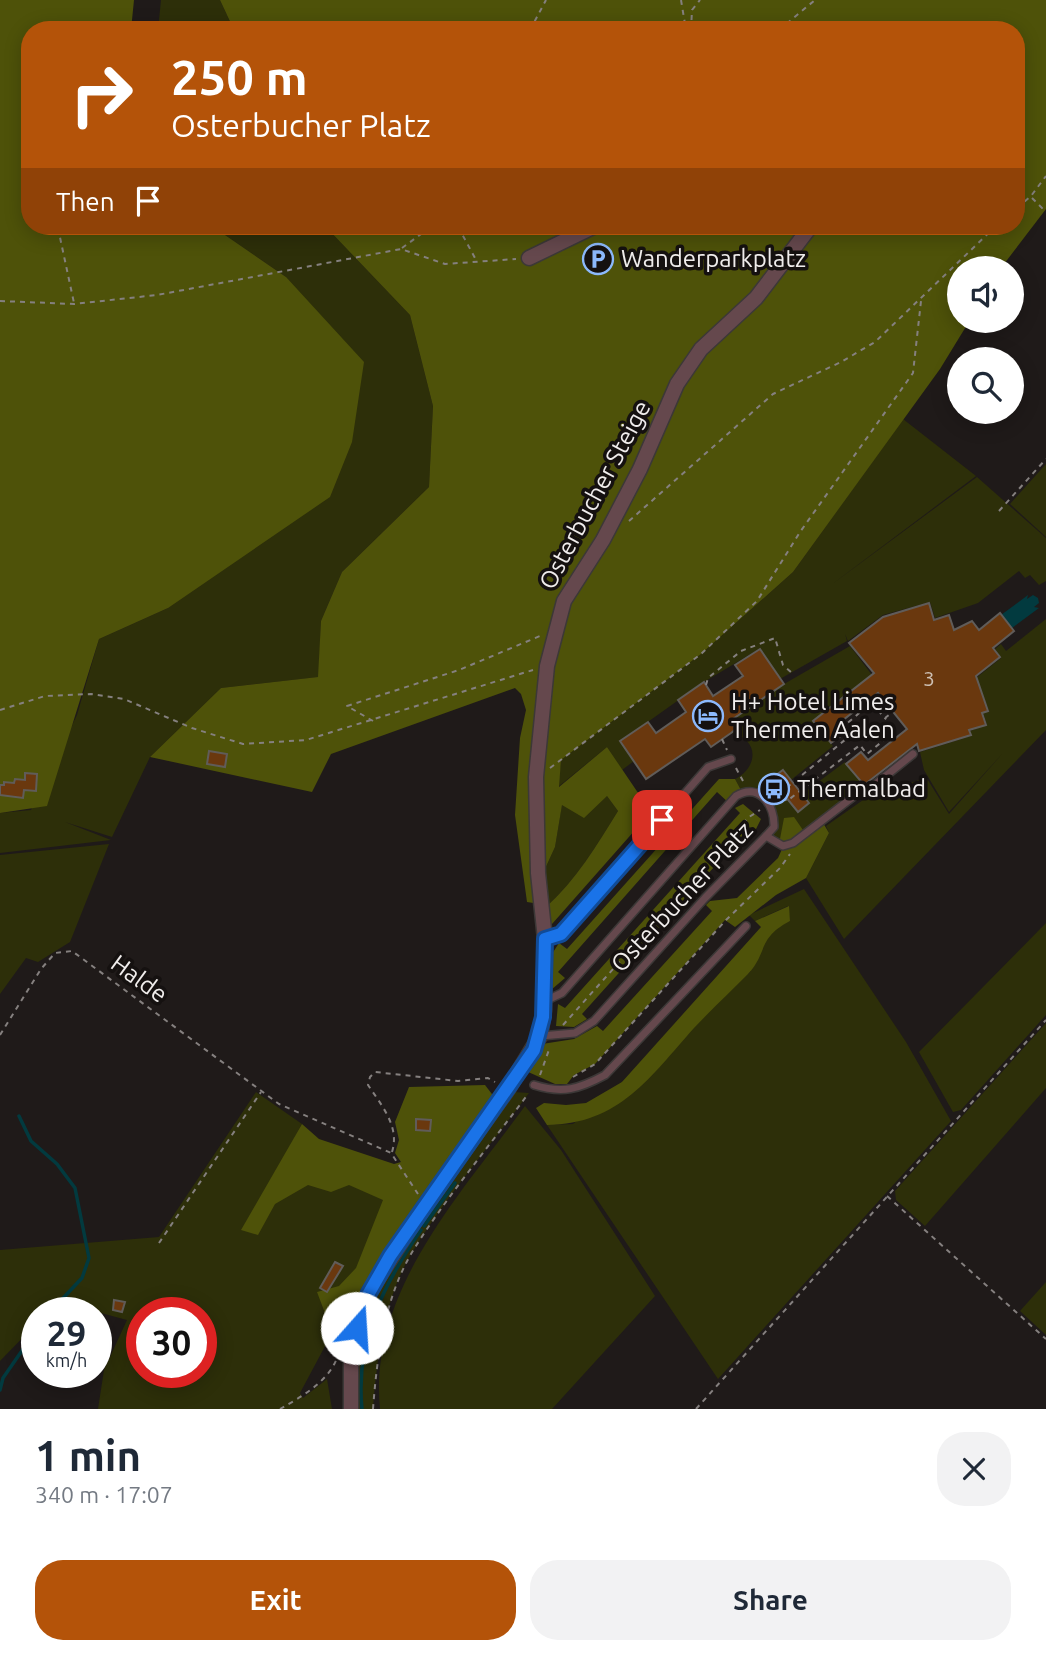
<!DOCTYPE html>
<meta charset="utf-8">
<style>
body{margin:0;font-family:Ubuntu,sans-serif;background:#f2f2f3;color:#1f2937;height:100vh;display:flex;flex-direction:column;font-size:26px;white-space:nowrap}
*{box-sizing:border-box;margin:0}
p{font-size:23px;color:#747a83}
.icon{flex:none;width:38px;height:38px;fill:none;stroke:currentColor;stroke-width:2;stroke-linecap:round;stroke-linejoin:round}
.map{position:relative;height:1409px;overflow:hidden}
.panel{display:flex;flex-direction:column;background:#fff;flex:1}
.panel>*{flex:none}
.hud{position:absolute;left:21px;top:21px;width:1004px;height:214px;border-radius:28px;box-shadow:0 4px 18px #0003;background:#b45309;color:#fff;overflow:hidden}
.controls{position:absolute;left:947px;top:256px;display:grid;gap:14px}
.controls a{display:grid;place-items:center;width:77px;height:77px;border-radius:50%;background:#fff;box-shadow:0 4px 18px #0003;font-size:35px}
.speed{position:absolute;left:21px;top:1297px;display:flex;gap:14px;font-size:35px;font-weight:700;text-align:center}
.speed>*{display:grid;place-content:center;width:91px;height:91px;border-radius:50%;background:#fff;box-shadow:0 4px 18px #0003;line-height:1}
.speed small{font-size:18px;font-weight:400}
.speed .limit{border:10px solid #d22;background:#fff;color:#111}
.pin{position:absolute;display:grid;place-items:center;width:60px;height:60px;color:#fff;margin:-30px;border-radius:14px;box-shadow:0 4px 10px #0006}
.me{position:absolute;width:77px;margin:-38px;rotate:19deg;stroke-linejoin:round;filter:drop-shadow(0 0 5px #0008)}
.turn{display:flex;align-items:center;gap:24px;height:147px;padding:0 35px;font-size:32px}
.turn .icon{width:91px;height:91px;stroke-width:2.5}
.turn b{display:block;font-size:49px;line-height:60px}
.then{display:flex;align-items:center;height:66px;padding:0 35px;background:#0003;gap:14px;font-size:26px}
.round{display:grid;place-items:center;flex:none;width:74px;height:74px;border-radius:28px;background:#f2f2f3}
.summary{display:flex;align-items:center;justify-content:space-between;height:119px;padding:0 35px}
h1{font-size:42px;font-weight:700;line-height:52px}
.cta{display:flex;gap:14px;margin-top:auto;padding:14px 35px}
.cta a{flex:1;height:80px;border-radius:28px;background:#b45309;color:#fff;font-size:28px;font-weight:700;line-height:80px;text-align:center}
.cta a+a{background:#f2f2f3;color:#1f2937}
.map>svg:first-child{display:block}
</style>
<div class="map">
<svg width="1046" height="1409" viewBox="0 0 1046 1409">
<rect width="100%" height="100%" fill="#1f1a19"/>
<g fill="#2d2f09" fill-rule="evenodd">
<polygon points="161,0 220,0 234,30 158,30"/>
<polygon points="212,226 325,226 410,315 433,406 429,487 342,572 321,621 319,677 221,688 150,757 112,837 65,822 111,840 0,853 0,813 31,810 77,715 99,639 168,608 286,277"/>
<polygon points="903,419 976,476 831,585 977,477 1046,538 1046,581 1039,585 1030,575 1025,578 1019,571 978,603 935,618 930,602 883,615 848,641 845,634 847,641 780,679 759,649 704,682 621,741 634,761 622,770 607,747 558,787 561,760 701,654 793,572"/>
<polygon points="1046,464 1046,537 1010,504"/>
<polygon points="1046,619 1046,730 844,939 806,878 829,833 826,826 883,786 890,791 926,777 949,814 1003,753 949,812 924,770 920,752 971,736 970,731 987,725 983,713 989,711 981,690 971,693 966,686 1001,658 995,649 1001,644 1006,651"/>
<path d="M 850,646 L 872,675 L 813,721 L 833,746 L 791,780 L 783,770 L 771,780 L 798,812 L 809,803 L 802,794 L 845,762 L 865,786 L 805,834 L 779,844 L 766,836 L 774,816 L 759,793 L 742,792 L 735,779 C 758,768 760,739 731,733 L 736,729 L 730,721 L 784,684 Z"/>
<path d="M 607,796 L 618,811 C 597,845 576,880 546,907 L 544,871 L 555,847 L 562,804 Z"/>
<polygon points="109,844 70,942 38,962 26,958 0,994 0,855"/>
<polygon points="804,889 906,1042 951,1121 718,1379 547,1125 573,1124 750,972 772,930 790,921 788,906 755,921 749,915"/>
<polygon points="1046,923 1046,1015 961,1110 953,1112 919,1052"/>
<polygon points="1046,1023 1046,1088 925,1226 896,1200 895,1191"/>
<path d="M 256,1092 L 302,1124 L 291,1144 L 402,1202 L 300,1393 L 303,1398 L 327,1379 L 332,1409 L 98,1409 L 104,1370 L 127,1320 L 60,1302 L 48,1312 L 37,1312 L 37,1323 L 0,1361 L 0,1250 L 159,1237 ZM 142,1312 L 201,1312 L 201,1372 L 142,1372 Z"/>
<path d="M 514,1092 L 529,1093 C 490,1146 445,1198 411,1254 C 384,1300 377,1357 373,1409 L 357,1409 L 359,1348 L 375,1294 L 394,1262 Z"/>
<path d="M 525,1106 L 561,1150 L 655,1296 L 552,1409 L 380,1409 C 368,1292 461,1194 525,1106 Z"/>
<polygon points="1046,1282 1046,1335 1020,1311"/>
</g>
<g fill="#4e5209">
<polygon points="0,0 134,0 131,30 30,30 30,226 212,226 286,277 364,362 352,442 330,497 168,608 99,639 47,806 0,813"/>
<path d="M 220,0 L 1046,0 L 1046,209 L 1001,268 L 959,268 L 959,320 L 970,320 L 940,369 L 793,572 L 701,654 L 561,760 L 559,787 L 607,747 L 651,812 L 552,924 L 548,925 L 546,907 C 576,880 597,845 618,811 L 607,796 L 584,818 L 562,805 L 555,847 L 544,871 L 540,904 L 527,902 L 515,815 L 520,738 L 526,710 L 521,694 L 515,688 L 331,754 L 312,792 L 150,757 L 221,688 L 318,677 L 321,621 L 342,572 L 429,487 L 433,406 L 410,315 L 325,226 L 1017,226 L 1017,30 L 234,30 Z"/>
<polygon points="719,779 735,779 742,792 729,803 717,792 558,972 565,978 551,990 550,957 559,943 567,949"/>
<polygon points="743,804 761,819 755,831 750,827 582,1014 587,1019 574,1027 556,1026 558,1004 565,1008 740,813 735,808"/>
<polygon points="794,817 805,833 822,821 829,833 806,878 776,895 735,927 725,920 595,1064 574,1075 567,1084 555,1084 526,1071 542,1044 574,1039 597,1026 603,1031 712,911 706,905 710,901 737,898 778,858 783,847 779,844 784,818"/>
<path d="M 789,906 L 790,921 C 757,938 768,953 748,974 C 730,992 712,1009 694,1028 C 650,1077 620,1124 547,1125 L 536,1108 L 544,1103 L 566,1105 L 586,1103 L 622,1082 L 761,927 L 755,921 Z"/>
<polygon points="485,1085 495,1098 410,1216 339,1330 328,1321 317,1292 339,1286 356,1268 383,1200 349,1185 331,1192 308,1185 275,1204 258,1235 241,1230 302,1124 319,1139 394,1164 401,1162 395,1153 399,1140 395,1122 409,1087"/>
</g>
<polygon fill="#023a3f" points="1028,595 1027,599 1033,595 1038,598 1039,603 1034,607 1039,608 1012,628 1001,615"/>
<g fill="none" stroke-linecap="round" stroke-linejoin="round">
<g stroke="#023a3f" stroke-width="3.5">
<polyline points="19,1116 31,1141 57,1164 75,1188 89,1258 82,1278 50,1312"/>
<polyline points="424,1226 455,1183"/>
<polyline points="0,1390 3,1378 37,1329"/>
<path d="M 362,1409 C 355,1341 383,1285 421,1230"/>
</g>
</g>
<g fill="#6a380e" stroke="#605c59" stroke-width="2">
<polygon points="929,603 934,620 949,615 954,630 972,621 979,630 1000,613 1014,631 993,648 1000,657 976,676 988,711 982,713 986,725 969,730 971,735 919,751 917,744 864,785 846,764 861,752 868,760 907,729 878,693 838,724 845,733 831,743 813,721 874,673 849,643 883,617"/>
<polygon points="760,649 784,684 730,721 736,729 731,733 711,747 705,739 646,779 620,741 648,722 656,733 686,712 678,700 704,682 713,696 743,676 735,665"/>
<polygon points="209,751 227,754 225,767 207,764"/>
<polygon points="783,770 809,803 798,812 771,779"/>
<polygon points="25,773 37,774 36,791 24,790 23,798 0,795 0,785 4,785 4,782 14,783 15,779 25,780"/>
<polygon points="416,1119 431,1120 430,1131 416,1130"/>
<polygon points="335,1262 343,1266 327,1292 320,1288"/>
<polygon points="114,1300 125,1302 122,1312 113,1310"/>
</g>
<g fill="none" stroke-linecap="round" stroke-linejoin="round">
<g stroke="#3c3837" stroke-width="10">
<g id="service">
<polyline points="766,836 783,846 793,843 858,793 867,791 913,754"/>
<polyline points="545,939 561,934 708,767 731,759"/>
<path d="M 541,1036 L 575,1033 L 594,1021 L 705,898 L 766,836 L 774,827 C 775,805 759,782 736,796 L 562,993 L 545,1001"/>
<path d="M 534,1085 C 563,1094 579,1089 605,1075 L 746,926"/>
</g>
</g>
<g stroke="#3c3837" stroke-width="17">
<g id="minor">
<polyline points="529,258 595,226"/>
<polyline points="351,1409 351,1360 357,1328 369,1292 424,1207 508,1089 540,1036 544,1010 545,939 538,873 536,777 547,666 564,601 603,540 640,469 677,384 701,349 756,298 811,226"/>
</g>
</g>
<g stroke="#85807f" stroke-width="2" stroke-dasharray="5 5" stroke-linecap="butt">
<polyline points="681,0 686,30"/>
<polyline points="530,30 546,0"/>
<polyline points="691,30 692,10 700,0"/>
<polyline points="779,30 815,0"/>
<polyline points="1032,198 1046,212"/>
<polyline points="1017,208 1031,196 1046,176"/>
<polyline points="463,226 462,234 475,258"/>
<polyline points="58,228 74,303"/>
<polyline points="402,248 432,226"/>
<polyline points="0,301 74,304 157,295 401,249 445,264 516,259"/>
<polyline points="999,511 1046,459"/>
<polyline points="629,521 773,394 841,362 875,342 996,226"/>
<polyline points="706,685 708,678 741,651 775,638 783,665 792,673"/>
<polyline points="0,710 45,696 91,694 124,699 192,728 243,744 306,740 533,670"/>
<polyline points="373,721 347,706 459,670 540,636"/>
<polyline points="722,739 727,750"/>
<polyline points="550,768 701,654 757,601 800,532 913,373 921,301"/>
<polyline points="736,768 743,781"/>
<polyline points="783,797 787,801 860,745 867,754 895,731 885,718"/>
<polyline points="777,800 783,796 780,793 851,735 844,726 871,703 885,718 893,712"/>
<polyline points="563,1025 749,817 760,810"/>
<polyline points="0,1035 41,969 55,953 72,951 279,1104 391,1153 418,1194"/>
<polyline points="540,1075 550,1047"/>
<polyline points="573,1077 595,1064 726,920 780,868 790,854"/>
<path d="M 392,1152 C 400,1127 382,1106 368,1085 L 370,1077 L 375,1072 L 458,1081 L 488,1078 L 495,1082"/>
<polyline points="887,1196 1046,1339"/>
<polyline points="159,1243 261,1092"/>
<path d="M 280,1409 C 301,1397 328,1382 337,1358 C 340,1347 339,1336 344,1325"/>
<path d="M 373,1409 C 377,1357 384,1301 411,1254 C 443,1201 491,1144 528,1094"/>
<polyline points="696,1409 1046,1020"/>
</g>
<use href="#service" stroke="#65484d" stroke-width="7"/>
<use href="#minor" stroke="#65484d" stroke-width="14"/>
</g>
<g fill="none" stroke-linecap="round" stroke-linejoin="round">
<g stroke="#114b97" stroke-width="18">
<polyline id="route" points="357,1328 369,1293 390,1256 534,1050 543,1017 545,939 561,934 662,820"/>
</g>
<use href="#route" stroke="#1a73e8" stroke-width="12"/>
</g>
<defs>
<g id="parking-ring" transform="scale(1.575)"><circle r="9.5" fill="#151110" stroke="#8cb9fc" stroke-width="1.5"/><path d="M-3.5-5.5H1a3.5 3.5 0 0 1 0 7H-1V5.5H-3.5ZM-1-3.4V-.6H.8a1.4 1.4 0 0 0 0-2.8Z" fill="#8cb9fc"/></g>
<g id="hotel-ring" transform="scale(1.575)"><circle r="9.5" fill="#151110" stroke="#8cb9fc" stroke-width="1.5"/><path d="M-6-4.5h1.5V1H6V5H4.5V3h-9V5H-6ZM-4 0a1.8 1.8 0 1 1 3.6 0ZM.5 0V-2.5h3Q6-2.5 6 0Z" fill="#8cb9fc"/></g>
<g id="bus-ring" transform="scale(1.575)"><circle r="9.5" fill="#151110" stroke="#8cb9fc" stroke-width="1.5"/><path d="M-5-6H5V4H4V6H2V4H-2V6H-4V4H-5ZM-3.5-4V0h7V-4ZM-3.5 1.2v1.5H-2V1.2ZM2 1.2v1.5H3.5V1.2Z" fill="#8cb9fc"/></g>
</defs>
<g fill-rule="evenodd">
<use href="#parking-ring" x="598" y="259"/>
<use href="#hotel-ring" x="708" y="716"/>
<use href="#bus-ring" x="774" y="789"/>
</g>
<g text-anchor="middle" stroke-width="7" stroke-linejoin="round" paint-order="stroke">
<g font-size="21" fill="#cec0b4">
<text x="929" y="686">3</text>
</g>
<g font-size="24" fill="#f0edec" stroke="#151110" text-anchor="start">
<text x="621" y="267">Wanderparkplatz</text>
<text x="731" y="710">H+ Hotel Limes<tspan x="731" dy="28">Thermen Aalen</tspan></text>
<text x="797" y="797">Thermalbad</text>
</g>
<g font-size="24" fill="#f0edec" stroke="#151110">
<text transform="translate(595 495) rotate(-62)" y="8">Osterbucher Steige</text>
<text transform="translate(682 897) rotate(-47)" y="8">Osterbucher Platz</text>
<text transform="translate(139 979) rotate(36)" y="8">Halde</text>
</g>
</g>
</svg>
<div class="controls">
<a><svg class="icon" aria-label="sound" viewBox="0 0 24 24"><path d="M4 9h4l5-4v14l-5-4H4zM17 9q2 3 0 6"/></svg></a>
<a><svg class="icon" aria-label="search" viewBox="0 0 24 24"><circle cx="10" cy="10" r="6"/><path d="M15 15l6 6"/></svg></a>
</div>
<div class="speed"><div>29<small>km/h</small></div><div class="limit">30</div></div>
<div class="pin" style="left:662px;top:820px;background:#d93025"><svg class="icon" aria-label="arrive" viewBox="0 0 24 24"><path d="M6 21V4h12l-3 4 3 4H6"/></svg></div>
<svg class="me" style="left:357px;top:1328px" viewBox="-20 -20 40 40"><circle r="19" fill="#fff"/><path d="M0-13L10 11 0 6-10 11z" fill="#1a73e8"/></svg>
<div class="hud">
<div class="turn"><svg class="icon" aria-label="right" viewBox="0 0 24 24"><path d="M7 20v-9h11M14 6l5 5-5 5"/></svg><div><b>250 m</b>Osterbucher Platz</div></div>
<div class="then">Then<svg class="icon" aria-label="arrive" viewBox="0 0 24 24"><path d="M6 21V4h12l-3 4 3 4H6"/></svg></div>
</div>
</div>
<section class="panel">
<div class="summary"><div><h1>1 min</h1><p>340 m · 17:07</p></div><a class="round"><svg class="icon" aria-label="close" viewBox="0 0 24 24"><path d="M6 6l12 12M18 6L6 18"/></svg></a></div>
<div class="cta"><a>Exit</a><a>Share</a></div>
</section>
